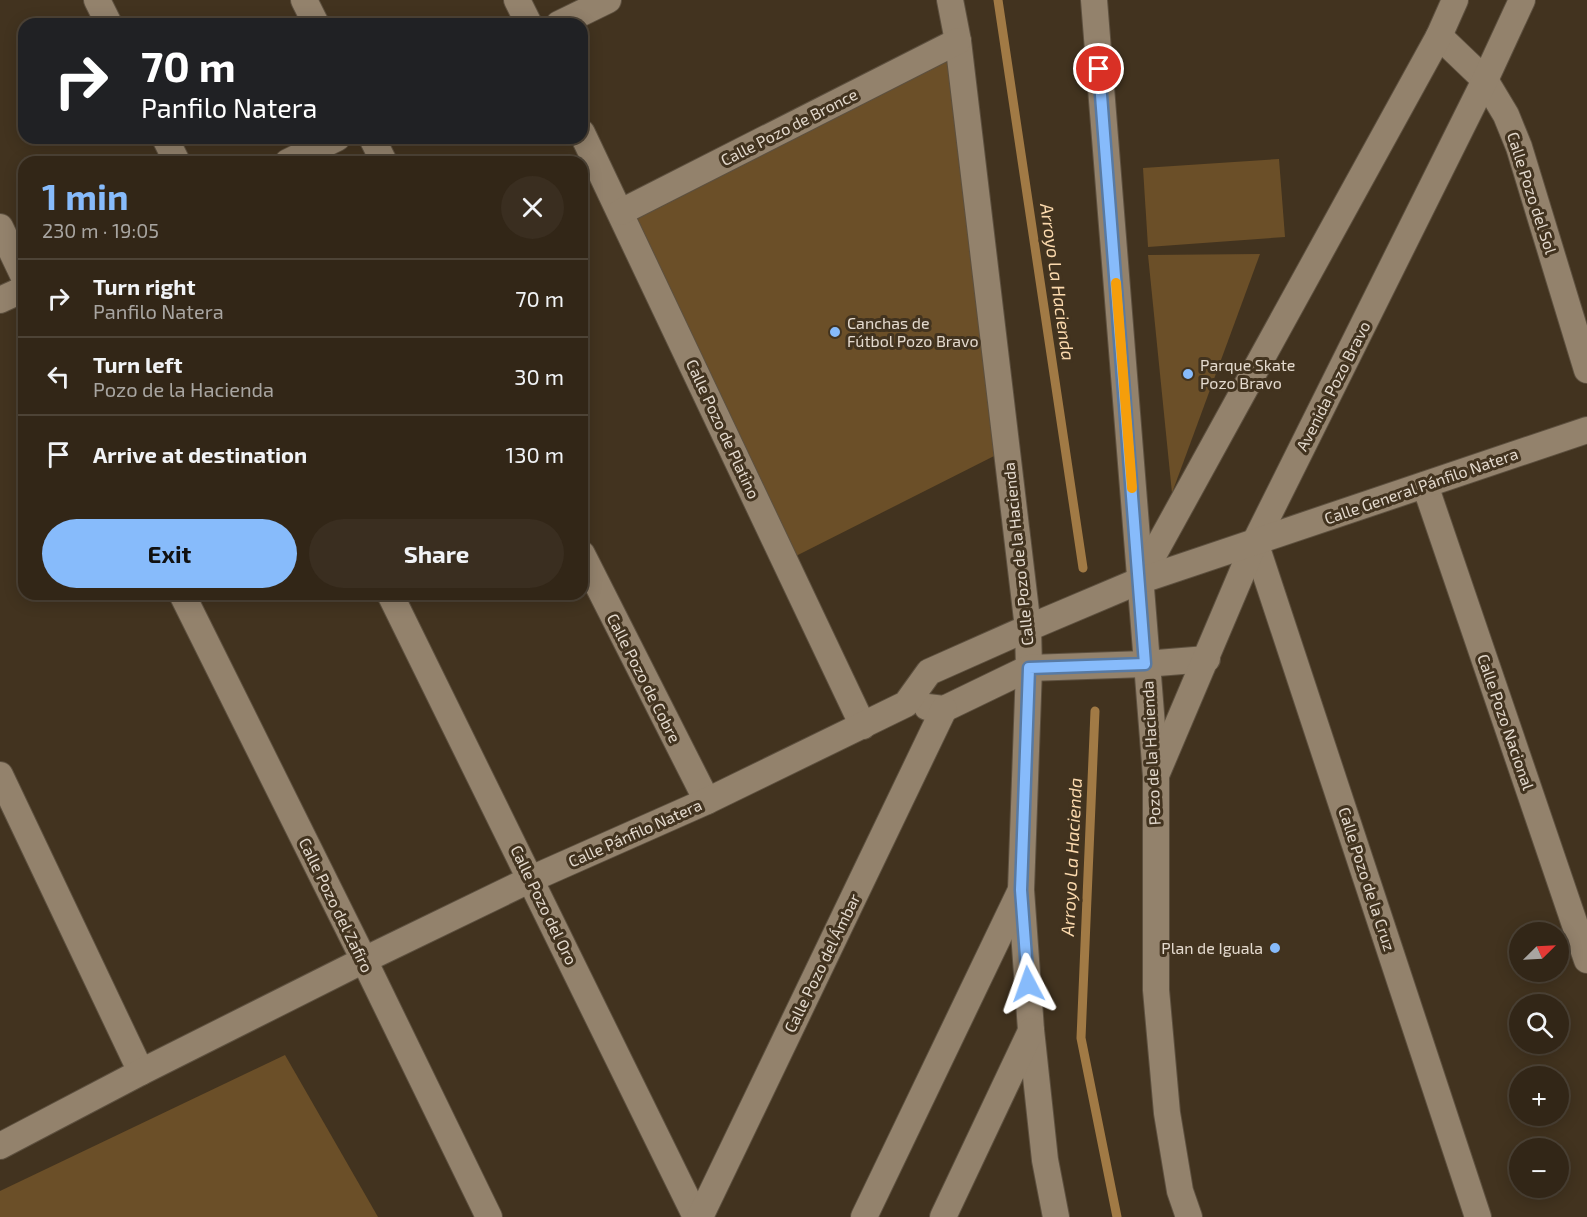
<!DOCTYPE html>
<meta charset="utf-8">
<style>
body{margin:0;font-family:"Exo 2",sans-serif;background:#3a2e20;color:#f1f3f6;height:100vh;display:flex;flex-direction:column;font-size:22px;white-space:nowrap}
*{box-sizing:border-box;margin:0}
p{font-size:20px;color:#a8a5a1}
.icon{flex:none;width:33px;height:33px;fill:none;stroke:currentColor;stroke-width:2;stroke-linecap:round;stroke-linejoin:round}
.map{position:relative;flex:1;overflow:hidden}
.side{position:absolute;left:18px;top:156px;width:570px;height:444px;display:flex;flex-direction:column;background:#322617;border-radius:18px;box-shadow:0 3px 15px #0003,0 0 0 2px #4d4336}
.side>*{flex:none}
.hud{position:absolute;left:18px;top:18px;width:570px;height:126px;border-radius:18px;box-shadow:0 3px 15px #0003,0 0 0 2px #4d4336;background:#202124;color:#fff;overflow:hidden}
.needle{width:39px;rotate:66deg}
.buttons{position:absolute;left:1509px;top:922px;display:grid;gap:12px}
.buttons a{display:grid;place-items:center;width:60px;height:60px;border-radius:50%;background:#322617;box-shadow:0 3px 15px #0003,0 0 0 2px #4d4336;font-size:30px}
.pin{position:absolute;display:grid;place-items:center;width:51px;height:51px;color:#fff;margin:-26px;border:3px solid #fff;border-radius:50%;box-shadow:0 2px 6px #0007}
.me{position:absolute;width:66px;margin:-33px;rotate:356deg;stroke-linejoin:round;filter:drop-shadow(0 0 4px #0008)}
.turn{display:flex;align-items:center;gap:21px;height:126px;padding:0 24px;font-size:27px}
.turn .icon{width:78px;height:78px;stroke-width:2.5}
.turn b{display:block;font-size:42px;line-height:51px}
.round{display:grid;place-items:center;flex:none;width:63px;height:63px;border-radius:32px;background:#3a2e20}
.overview{display:flex;align-items:center;justify-content:space-between;height:102px;padding:0 24px}
h1{font-size:36px;font-weight:700;line-height:45px;color:#87bbfb}
.action{display:flex;gap:12px;margin-top:auto;padding:12px 24px}
.action a{flex:1;height:69px;border-radius:36px;background:#87bbfb;color:#111;font-size:24px;font-weight:700;line-height:69px;text-align:center}
.action a+a{background:#3a2e20;color:#f1f3f6}
ul{padding:0;list-style:none}
li{display:flex;align-items:center;gap:18px;height:78px;padding:0 24px;border-top:2px solid #4d4336}
li div{flex:1}
li b{display:block;font-size:22px}
li em{font-style:normal}
.map>svg:first-child{display:block}
</style>
<div class="map">
<svg width="1587" height="1217" viewBox="0 0 1587 1217">
<rect width="100%" height="100%" fill="#42331f"/>
<g fill="#6b4f28">
<polygon points="956,44 1004,451 790,559 623,214"/>
<polygon points="1279,159 1285,237 1148,247 1143,168"/>
<polygon points="1260,254 1172,493 1148,255"/>
<polygon points="285,1055 378,1217 0,1217 0,1191"/>
</g>
<g fill="none" stroke-linecap="round" stroke-linejoin="round">
<g stroke="#a17a45" stroke-width="9">
<polyline points="998,0 1083,568"/>
<polyline points="1095,711 1081,1038 1117,1217"/>
</g>
<g stroke="#5d503f" stroke-width="28">
<g id="street">
<polyline points="97,0 109,24"/>
<polyline points="304,0 316,24"/>
<polyline points="517,0 529,24"/>
<polyline points="950,0 958,41 1028,628 1029,668 1021,890 1031,1030 1045,1160 1056,1217"/>
<polyline points="1094,0 1156,776 1156,990 1167,1113 1180,1191 1189,1217"/>
<polyline points="559,24 608,0"/>
<polyline points="1439,36 1485,80 1506,115 1519,147 1587,370"/>
<polyline points="582,133 863,726"/>
<polyline points="165,138 177,162"/>
<polyline points="372,138 384,162"/>
<polyline points="288,162 337,138"/>
<polyline points="621,212 958,41"/>
<polyline points="0,227 24,277"/>
<polyline points="0,300 24,289"/>
<polyline points="1425,485 1587,960"/>
<polyline points="1255,542 1478,1217"/>
<polyline points="582,554 707,801"/>
<polyline points="1139,581 1439,36 1455,0"/>
<polyline points="182,594 364,960 489,1217"/>
<polyline points="390,594 696,1217"/>
<polyline points="927,707 944,709 1029,668 1145,664 1207,659"/>
<polyline points="1157,773 1255,542 1485,80 1522,0"/>
<polyline points="0,775 141,1072"/>
<polyline points="0,1146 141,1072 364,960 531,879 707,801 906,704 929,672 1028,628 1139,581 1587,430"/>
<polyline points="700,1217 944,709"/>
<polyline points="864,1217 1021,890"/>
<polyline points="943,1217 1031,1031"/>
</g>
</g>
<use href="#street" stroke="#93826c" stroke-width="26"/>
</g>
<g fill="none" stroke-linecap="round" stroke-linejoin="round">
<g stroke="#587aa3" stroke-width="15">
<polyline id="route" points="1028,984 1021,890 1029,668 1145,664 1099,69"/>
</g>
<use href="#route" stroke="#87bbfb" stroke-width="10"/>
<polyline stroke="#f59e0b" stroke-width="10" points="1116,283 1132,488"/>
</g>
<g fill="#87bbfb" stroke="#42331f" stroke-width="2">
<circle cx="835" cy="332" r="6"/>
<circle cx="1188" cy="374" r="6"/>
<circle cx="1275" cy="948" r="6"/>
</g>
<g text-anchor="middle" stroke-width="6" stroke-linejoin="round" paint-order="stroke">
<g font-size="16" fill="#e4dace" stroke="#42331f">
<text transform="translate(789 127) rotate(-27)" y="6">Calle Pozo de Bronce</text>
<text transform="translate(1532 193) rotate(72)" y="6">Calle Pozo del Sol</text>
<text transform="translate(1333 386) rotate(-63)" y="6">Avenida Pozo Bravo</text>
<text transform="translate(723 429) rotate(65)" y="6">Calle Pozo de Platino</text>
<text transform="translate(1421 486) rotate(-19)" y="6">Calle General Pánfilo Natera</text>
<text transform="translate(1018 554) rotate(-96)" y="6">Calle Pozo de la Hacienda</text>
<text transform="translate(644 678) rotate(63)" y="6">Calle Pozo de Cobre</text>
<text transform="translate(1506 722) rotate(71)" y="6">Calle Pozo Nacional</text>
<text transform="translate(1151 753) rotate(-93)" y="6">Pozo de la Hacienda</text>
<text transform="translate(635 833) rotate(-24)" y="6">Calle Pánfilo Natera</text>
<text transform="translate(1367 879) rotate(72)" y="6">Calle Pozo de la Cruz</text>
<text transform="translate(336 905) rotate(64)" y="6">Calle Pozo del Zafiro</text>
<text transform="translate(544 905) rotate(64)" y="6">Calle Pozo del Oro</text>
<text transform="translate(822 963) rotate(-64)" y="6">Calle Pozo del Ámbar</text>
</g>
<g font-size="16" fill="#e4dace" stroke="#42331f" text-anchor="start">
<text x="847" y="329">Canchas de<tspan x="847" dy="18">Fútbol Pozo Bravo</tspan></text>
<text x="1200" y="371">Parque Skate<tspan x="1200" dy="18">Pozo Bravo</tspan></text>
<text x="1263" y="954" text-anchor="end">Plan de Iguala</text>
</g>
<g font-size="18" font-style="italic" fill="#fbd9ad" stroke="#42331f">
<text transform="translate(1057 282) rotate(82)" y="6">Arroyo La Hacienda</text>
<text transform="translate(1072 857) rotate(-87)" y="6">Arroyo La Hacienda</text>
</g>
</g>
</svg>
<div class="buttons">
<a><svg class="needle" viewBox="-14 -14 28 28"><path d="M0-13l5 13h-10z" fill="#e53935"/><path d="M0 13l5-13h-10z" fill="#a8a5a1"/></svg></a>
<a><svg class="icon" aria-label="search" viewBox="0 0 24 24"><circle cx="10" cy="10" r="6"/><path d="M15 15l6 6"/></svg></a>
<a>+</a>
<a>−</a>
</div>
<div class="pin" style="left:1099px;top:69px;background:#d93025"><svg class="icon" aria-label="arrive" viewBox="0 0 24 24"><path d="M6 21V4h12l-3 4 3 4H6"/></svg></div>
<svg class="me" style="left:1028px;top:984px" viewBox="-20 -20 40 40"><path d="M0-17L14 15 0 8-14 15z" fill="#87bbfb" stroke="#fff" stroke-width="4"/></svg>
<div class="hud">
<div class="turn"><svg class="icon" aria-label="right" viewBox="0 0 24 24"><path d="M7 20v-9h11M14 6l5 5-5 5"/></svg><div><b>70 m</b>Panfilo Natera</div></div>
</div>
<section class="side">
<div class="overview"><div><h1>1 min</h1><p>230 m · 19:05</p></div><a class="round"><svg class="icon" aria-label="close" viewBox="0 0 24 24"><path d="M6 6l12 12M18 6L6 18"/></svg></a></div>
<ul>
<li><svg class="icon" aria-label="right" viewBox="0 0 24 24"><path d="M7 20v-9h11M14 6l5 5-5 5"/></svg><div><b>Turn right</b><p>Panfilo Natera</p></div><em>70 m</em></li>
<li><svg class="icon" aria-label="left" viewBox="0 0 24 24"><path d="M17 20v-9H6M10 6l-5 5 5 5"/></svg><div><b>Turn left</b><p>Pozo de la Hacienda</p></div><em>30 m</em></li>
<li><svg class="icon" aria-label="arrive" viewBox="0 0 24 24"><path d="M6 21V4h12l-3 4 3 4H6"/></svg><div><b>Arrive at destination</b></div><em>130 m</em></li>
</ul>
<div class="action"><a>Exit</a><a>Share</a></div>
</section>
</div>
